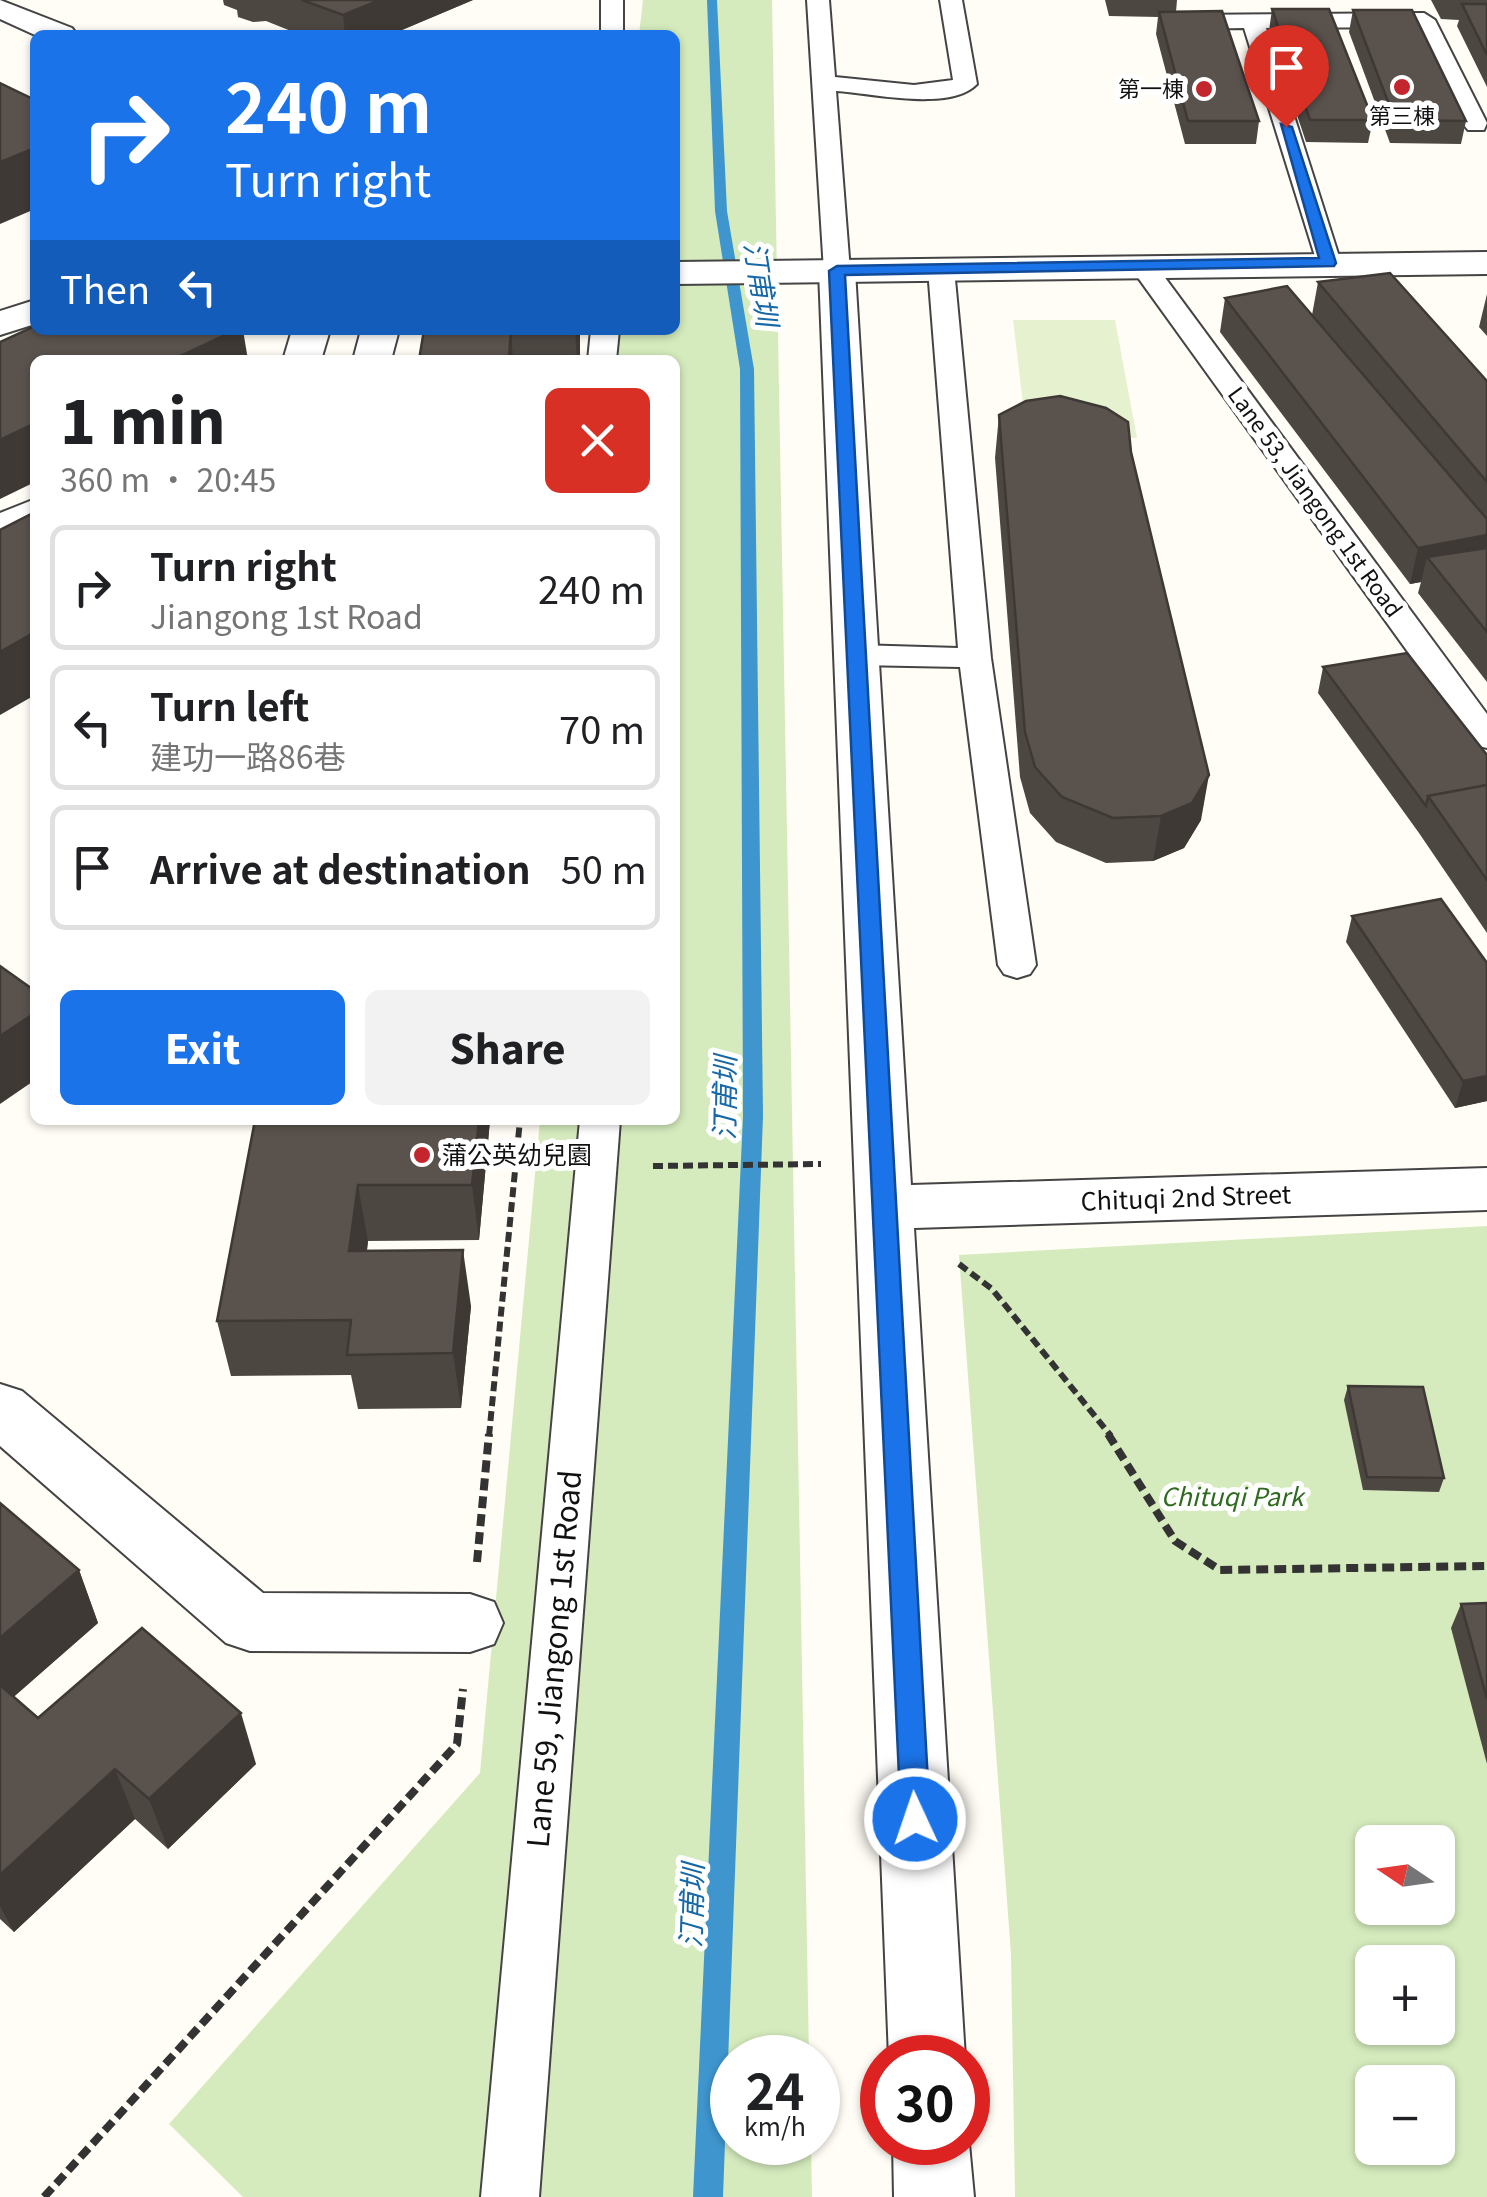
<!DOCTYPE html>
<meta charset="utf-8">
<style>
body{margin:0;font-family:Georgia,"Noto Sans TC",serif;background:#f2f2f2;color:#202124;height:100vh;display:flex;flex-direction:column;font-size:38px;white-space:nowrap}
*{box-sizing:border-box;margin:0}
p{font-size:32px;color:#757577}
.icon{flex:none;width:55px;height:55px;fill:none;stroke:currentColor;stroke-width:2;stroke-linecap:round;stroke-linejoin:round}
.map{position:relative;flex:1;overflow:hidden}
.panel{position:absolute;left:30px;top:355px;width:650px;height:770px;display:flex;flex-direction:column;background:#fff;border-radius:15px;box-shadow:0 2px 8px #0004}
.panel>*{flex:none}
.guide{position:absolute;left:30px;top:30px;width:650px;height:305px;border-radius:15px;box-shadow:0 2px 8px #0004;background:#1a73e8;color:#fff;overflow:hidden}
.needle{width:65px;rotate:283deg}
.buttons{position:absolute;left:1355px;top:1825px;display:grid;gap:20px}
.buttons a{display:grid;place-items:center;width:100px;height:100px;border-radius:15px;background:#fff;box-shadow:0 2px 8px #0004;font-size:50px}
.speed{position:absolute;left:710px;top:2035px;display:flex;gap:20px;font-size:50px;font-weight:700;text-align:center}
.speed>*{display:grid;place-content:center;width:130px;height:130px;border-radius:50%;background:#fff;box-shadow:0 2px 8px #0004;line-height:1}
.speed small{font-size:25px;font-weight:400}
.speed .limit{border:15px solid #d22;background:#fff;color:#111}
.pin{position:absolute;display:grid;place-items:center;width:85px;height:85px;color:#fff;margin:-102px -42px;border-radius:50% 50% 50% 0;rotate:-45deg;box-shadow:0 0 10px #0007}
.pin .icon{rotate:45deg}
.me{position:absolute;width:110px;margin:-55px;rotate:357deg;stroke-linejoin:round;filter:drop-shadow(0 0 8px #0008)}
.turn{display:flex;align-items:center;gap:35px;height:210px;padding:0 30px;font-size:45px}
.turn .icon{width:130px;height:130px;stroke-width:2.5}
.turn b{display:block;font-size:70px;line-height:85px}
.then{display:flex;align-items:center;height:95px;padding:0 30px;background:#0003;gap:20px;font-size:38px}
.round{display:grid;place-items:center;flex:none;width:105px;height:105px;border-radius:15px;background:#f2f2f2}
.headline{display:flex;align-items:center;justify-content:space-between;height:170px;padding:0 30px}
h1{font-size:60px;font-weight:800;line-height:75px}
.cta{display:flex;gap:20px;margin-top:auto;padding:20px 30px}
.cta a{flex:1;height:115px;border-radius:15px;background:#1a73e8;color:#fff;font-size:40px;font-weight:800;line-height:115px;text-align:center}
.cta a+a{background:#f2f2f2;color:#202124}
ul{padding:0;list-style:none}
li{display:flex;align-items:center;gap:30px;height:125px;margin:0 20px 15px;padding:0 10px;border:5px solid #e0e0e0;border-radius:15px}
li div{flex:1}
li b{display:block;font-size:38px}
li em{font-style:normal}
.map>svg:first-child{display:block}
</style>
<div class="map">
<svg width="1487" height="2197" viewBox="0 0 1487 2197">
<rect width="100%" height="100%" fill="#fffdf5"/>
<g fill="#d5ebbd" fill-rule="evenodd">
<polygon points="643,0 772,0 809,2057 732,2058 732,2142 811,2143 812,2197 243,2197 169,2124 480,1773 540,1120 675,1120 675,360 610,360 612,330 675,330 675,35 639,35"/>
<path d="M 1487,1226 L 1487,2197 L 1015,2197 L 1011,1954 L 959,1255 ZM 1372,1842 L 1438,1842 L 1438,1908 L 1372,1908 ZM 1372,1962 L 1438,1962 L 1438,2028 L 1372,2028 ZM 1372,2082 L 1438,2082 L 1438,2148 L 1372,2148 Z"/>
</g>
<polygon fill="#e6f2cf" points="1013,320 1115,320 1137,438 1027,437"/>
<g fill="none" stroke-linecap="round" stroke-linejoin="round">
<polygon fill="#3f96cf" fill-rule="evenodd" points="707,0 717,0 727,211 754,369 763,1116 723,2197 693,2197 743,1116 740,369 715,211"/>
<g stroke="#444" stroke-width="4">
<g id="service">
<rect x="601" y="0" width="22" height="35"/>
<path d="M 807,0 L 829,0 L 835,77 L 914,85 L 953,80 L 940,0 L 962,0 L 977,84 C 950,112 872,93 836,91 L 850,271 L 837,279 L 824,271 Z"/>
<polygon points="1424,13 1435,20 1487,123 1484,130 1468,130 1464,125 1416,27 1266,28 1341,263 1328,271 1319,269 1244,28 1184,29 1173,22 1184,15"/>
<polygon points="1143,258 1152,260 1487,714 1487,748 1475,745 1134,272 1130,266"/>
<polygon points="941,261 954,269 991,658 1036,965 1030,974 1017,978 1004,974 998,965 960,667 857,665 845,662 841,655 845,648 857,645 958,648 928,269"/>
<polygon points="591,330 619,330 616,360 588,360"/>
<polygon points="580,1120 620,1120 539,2197 481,2197"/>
</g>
</g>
<g stroke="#444" stroke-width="4">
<g id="minor">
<polygon points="0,0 72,28 77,35 35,35 0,19"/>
<polygon points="837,260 850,263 855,271 911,1185 1487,1168 1487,1210 914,1228 965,2058 889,2058 819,271 824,263"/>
<polygon points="292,330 330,330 321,360 283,360"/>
<polygon points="361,330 399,330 391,360 353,360"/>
<polygon points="35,499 35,529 0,543 0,513"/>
<polygon points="0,1384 22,1391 263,1593 470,1594 494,1602 503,1623 494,1644 470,1652 250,1651 226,1643 0,1446"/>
<polygon points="968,2133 974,2197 894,2197 893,2142 968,2142"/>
</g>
</g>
<g stroke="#444" stroke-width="4">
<g id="tertiary">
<polygon points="1487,252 1487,274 675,284 675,262"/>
<polygon points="35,300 35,324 0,335 0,311"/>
</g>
</g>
<g stroke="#333" stroke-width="6" stroke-dasharray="10 5" stroke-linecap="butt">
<polyline points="653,1166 821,1164"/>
<polyline points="959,1264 992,1289 1111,1436"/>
<polyline points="489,1436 520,1120"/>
</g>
<g stroke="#333" stroke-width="8" stroke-dasharray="12 6" stroke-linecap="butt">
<polyline points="1108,1434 1175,1541 1220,1570 1487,1566"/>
<polyline points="477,1562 489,1434"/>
<polyline points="44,2197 457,1744 463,1689"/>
</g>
<use href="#service" fill="#fff" fill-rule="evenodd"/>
<use href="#minor" fill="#fff" fill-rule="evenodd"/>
<use href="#tertiary" fill="#fff" fill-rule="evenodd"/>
</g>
<g fill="#4d4742">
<polygon points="223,0 473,0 390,35 301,35 266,21 253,22 238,17 237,10 224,5"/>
<polygon points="1105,0 1177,0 1176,12 1259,121 1256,144 1185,144 1156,34 1158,17 1109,16"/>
<polygon points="1431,0 1487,0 1487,87 1457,26 1459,20 1441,19"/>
<polygon points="1272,9 1373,120 1368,143 1306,142 1269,31"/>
<polygon points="1353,10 1466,121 1461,144 1390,143 1349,32"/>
<polygon points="1318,282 1487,381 1487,682 1418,593 1421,582 1410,584 1220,332 1225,298 1312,315"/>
<polygon points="1487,294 1487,336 1479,327"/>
<polygon points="424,330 580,330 580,360 419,360"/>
<polygon points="999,415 1131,452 1201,820 1184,848 1153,861 1106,863 1056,842 1030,813 1020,777 995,458"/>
<polygon points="1323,667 1487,755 1487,933 1419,833 1318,693"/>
<polygon points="1352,916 1487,1101 1455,1108 1346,942"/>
<polygon points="255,1120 490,1120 479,1240 368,1241 367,1251 471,1306 461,1408 358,1409 351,1375 231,1376 217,1321"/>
<polygon points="1348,1386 1444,1478 1439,1492 1363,1490 1344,1400"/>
<polygon points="0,1503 79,1570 98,1623 13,1697 38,1718 256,1764 168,1849 135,1819 14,1932 0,1919"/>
<polygon points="1487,1603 1487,1764 1451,1628 1461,1604"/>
</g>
<g fill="#3f3936">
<polygon points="380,0 473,0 390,35 345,35 343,15"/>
<polygon points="35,148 35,209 0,224 0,162"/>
<polygon points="236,330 243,330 248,360 172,360"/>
<polygon points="575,330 580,330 580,360 577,360"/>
<polygon points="511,332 513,360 509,356"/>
<polygon points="35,423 35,482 0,499 0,440"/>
<polygon points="1487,535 1487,569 1427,557 1421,582 1410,584 1418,548"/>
<polygon points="35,632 35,695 0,715 0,652"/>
<polygon points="1209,775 1201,820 1184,848 1153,861 1161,816"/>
<polygon points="35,1013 35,1080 0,1104 0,1036"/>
<polygon points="1487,1076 1487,1101 1455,1108 1463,1081"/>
<polygon points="479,1120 490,1120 479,1240 472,1185"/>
<polygon points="358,1185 368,1241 359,1307 349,1251"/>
<polygon points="463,1250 471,1306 461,1408 453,1353"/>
<polygon points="79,1570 98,1623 0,1709 0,1638"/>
<polygon points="241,1713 256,1764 168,1849 149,1799"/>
<polygon points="115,1769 135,1819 14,1932 0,1906 0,1875"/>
</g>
<g fill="#5a524d" stroke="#3f3936" stroke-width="2.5">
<polygon points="302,0 380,0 343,15"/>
<polygon points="1462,4 1487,4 1487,55"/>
<polygon points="1272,9 1329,9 1373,120 1310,120"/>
<polygon points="1353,10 1412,10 1466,121 1395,120"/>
<polygon points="1222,11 1259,121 1188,121 1159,12"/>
<polygon points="0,83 35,100 35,148 0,162"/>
<polygon points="1390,273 1487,381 1487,482 1318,282"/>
<polygon points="1287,286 1487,519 1487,535 1418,548 1225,298"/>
<polygon points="35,326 35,330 236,330 172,360 35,360 35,423 0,440 0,342"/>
<polygon points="424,330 575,330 575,332 511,332 509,356 573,356 573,360 419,360"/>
<polygon points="1060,396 1106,408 1128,422 1131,452 1209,775 1192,803 1161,816 1113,818 1062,797 1035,767 1025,732 999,415 1026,401"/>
<polygon points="35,512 35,632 0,652 0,530"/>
<polygon points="1487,548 1487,632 1427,557"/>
<polygon points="1407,653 1487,755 1487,785 1428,796 1426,806 1323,667"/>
<polygon points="1487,785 1487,880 1428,796"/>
<polygon points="1441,899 1487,963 1487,1076 1463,1081 1352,916"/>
<polygon points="0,966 35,991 35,1013 0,1036"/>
<polygon points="255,1120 479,1120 472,1185 358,1185 349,1251 463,1250 453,1353 347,1355 351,1320 217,1321"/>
<polygon points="1348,1386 1423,1387 1444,1478 1367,1477"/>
<polygon points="0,1503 79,1570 0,1638"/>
<polygon points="1487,1603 1487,1699 1461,1604"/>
<polygon points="142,1628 241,1713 149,1799 115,1769 0,1875 0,1685 38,1718"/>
</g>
<polygon fill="#1a73e8" stroke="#114b97" stroke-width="2.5" points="1281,124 1292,127 1336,263 1334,266 845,275 930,1819 926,1829 915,1833 905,1829 901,1819 829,271 837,266 1319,258"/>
<g fill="#c4262e" stroke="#fff" stroke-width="4">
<circle cx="1402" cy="87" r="10"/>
<circle cx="1204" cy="89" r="10"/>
<circle cx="422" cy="1155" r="10"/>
</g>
<g text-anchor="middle" stroke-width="10" stroke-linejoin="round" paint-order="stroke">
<g font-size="22" fill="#111" stroke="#fff" text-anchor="end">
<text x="1184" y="97">第一棟</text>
<text x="1402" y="124" text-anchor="middle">第三棟</text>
</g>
<g font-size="22" fill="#111" stroke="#fff">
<text transform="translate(1315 502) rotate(54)" y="8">Lane 53, Jiangong 1st Road</text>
</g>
<g font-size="25" fill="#111" stroke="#fff" text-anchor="start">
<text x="442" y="1164">蒲公英幼兒園</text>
</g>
<g font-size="25" fill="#111" stroke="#fff">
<text transform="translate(1186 1198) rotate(-2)" y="9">Chituqi 2nd Street</text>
</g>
<g font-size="25" font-style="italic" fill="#2f6b1f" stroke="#fff">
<text x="1232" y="1506">Chituqi Park</text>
</g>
<g font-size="28" font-style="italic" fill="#1768a6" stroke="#fff">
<text transform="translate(761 284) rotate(81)" y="10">汀甫圳</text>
<text transform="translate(725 1098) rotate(-89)" y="10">汀甫圳</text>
<text transform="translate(692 1906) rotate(-88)" y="10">汀甫圳</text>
</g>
<g font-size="30" fill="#111" stroke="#fff">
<text transform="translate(555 1659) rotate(-85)" y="10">Lane 59, Jiangong 1st Road</text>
</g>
</g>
</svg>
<div class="buttons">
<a><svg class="needle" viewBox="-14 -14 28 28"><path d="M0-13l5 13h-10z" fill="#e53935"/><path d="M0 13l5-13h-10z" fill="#757577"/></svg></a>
<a>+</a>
<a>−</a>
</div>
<div class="speed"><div>24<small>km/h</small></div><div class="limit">30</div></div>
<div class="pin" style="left:1286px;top:127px;background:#d93025"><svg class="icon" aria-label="arrive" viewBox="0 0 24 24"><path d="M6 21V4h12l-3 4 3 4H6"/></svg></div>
<svg class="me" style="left:915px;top:1819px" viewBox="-20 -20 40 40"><circle r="17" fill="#1a73e8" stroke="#fff" stroke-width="3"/><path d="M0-11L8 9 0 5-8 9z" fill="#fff"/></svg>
<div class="guide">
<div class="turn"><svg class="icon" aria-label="right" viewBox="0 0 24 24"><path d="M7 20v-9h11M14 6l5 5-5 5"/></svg><div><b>240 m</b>Turn right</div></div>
<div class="then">Then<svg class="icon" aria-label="left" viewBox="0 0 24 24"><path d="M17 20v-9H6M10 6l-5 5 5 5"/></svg></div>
</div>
<section class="panel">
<div class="headline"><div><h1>1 min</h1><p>360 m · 20:45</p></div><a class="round" style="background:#d93025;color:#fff"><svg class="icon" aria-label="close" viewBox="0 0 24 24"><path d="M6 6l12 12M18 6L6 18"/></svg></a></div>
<ul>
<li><svg class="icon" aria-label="right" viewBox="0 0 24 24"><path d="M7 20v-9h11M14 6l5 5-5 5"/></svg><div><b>Turn right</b><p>Jiangong 1st Road</p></div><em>240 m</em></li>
<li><svg class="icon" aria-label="left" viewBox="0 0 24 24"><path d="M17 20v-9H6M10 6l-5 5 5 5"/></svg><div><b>Turn left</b><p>建功一路86巷</p></div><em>70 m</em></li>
<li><svg class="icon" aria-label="arrive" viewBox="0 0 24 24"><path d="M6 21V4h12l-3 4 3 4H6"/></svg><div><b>Arrive at destination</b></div><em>50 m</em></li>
</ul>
<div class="cta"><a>Exit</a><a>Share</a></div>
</section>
</div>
